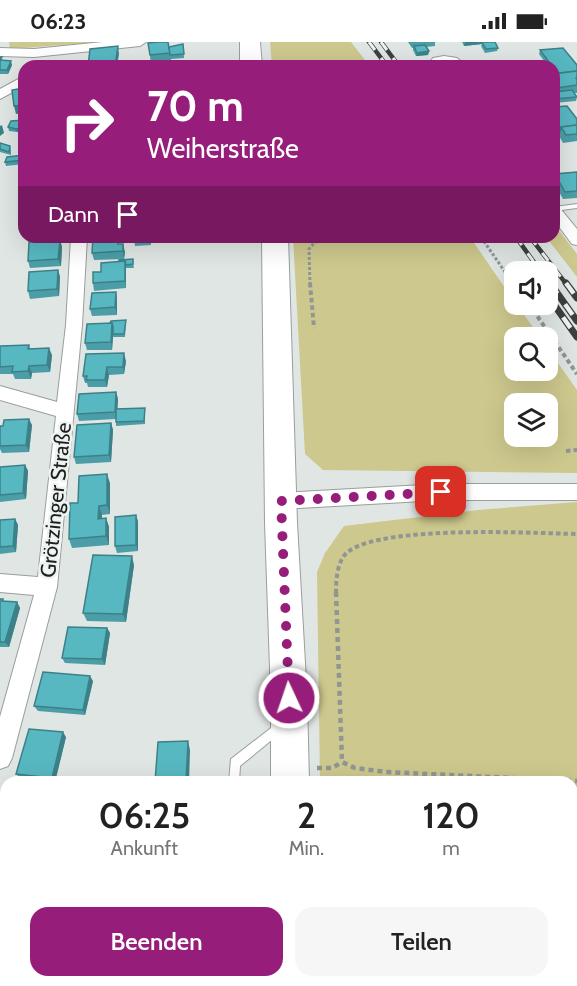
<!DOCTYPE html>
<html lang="de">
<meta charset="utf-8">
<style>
body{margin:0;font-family:Cabin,sans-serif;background:#f6f6f6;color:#222;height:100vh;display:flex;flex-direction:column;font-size:22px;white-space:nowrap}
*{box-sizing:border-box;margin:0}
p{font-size:20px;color:#767676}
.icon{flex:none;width:33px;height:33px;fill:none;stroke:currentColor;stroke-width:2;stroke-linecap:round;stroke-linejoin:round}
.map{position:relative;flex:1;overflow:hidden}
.panel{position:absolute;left:0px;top:734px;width:578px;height:212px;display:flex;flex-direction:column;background:#fff;border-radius:18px 18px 0 0;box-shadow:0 6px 24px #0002}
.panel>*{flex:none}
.top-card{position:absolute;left:18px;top:18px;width:542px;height:183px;border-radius:18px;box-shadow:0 6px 24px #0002;background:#961e7a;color:#fff;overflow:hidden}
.fabs{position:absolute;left:504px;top:219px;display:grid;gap:12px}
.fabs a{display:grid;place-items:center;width:54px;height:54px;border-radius:12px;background:#fff;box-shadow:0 6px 24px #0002;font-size:30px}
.pin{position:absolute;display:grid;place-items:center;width:51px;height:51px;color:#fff;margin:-26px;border-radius:12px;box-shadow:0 3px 9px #0006}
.me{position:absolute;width:66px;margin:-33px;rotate:357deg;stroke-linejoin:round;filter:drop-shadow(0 0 4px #0008)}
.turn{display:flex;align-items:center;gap:21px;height:126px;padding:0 30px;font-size:27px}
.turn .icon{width:78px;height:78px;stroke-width:2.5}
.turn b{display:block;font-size:42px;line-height:51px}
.then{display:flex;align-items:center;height:57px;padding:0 30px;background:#0003;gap:12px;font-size:22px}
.eta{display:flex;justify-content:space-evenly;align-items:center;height:102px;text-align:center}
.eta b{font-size:36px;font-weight:600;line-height:42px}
.cta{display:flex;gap:12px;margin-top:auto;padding:12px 30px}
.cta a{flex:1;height:69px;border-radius:18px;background:#961e7a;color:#fff;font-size:24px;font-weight:600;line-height:69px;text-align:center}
.cta a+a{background:#f6f6f6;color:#222}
.status{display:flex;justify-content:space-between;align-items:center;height:42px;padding:0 30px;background:#fff;direction:ltr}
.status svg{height:16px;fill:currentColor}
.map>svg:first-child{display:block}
</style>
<div class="status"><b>06:23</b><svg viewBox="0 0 49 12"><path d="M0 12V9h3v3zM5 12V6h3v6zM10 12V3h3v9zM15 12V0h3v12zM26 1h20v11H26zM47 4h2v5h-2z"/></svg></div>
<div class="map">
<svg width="577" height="944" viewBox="0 0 577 944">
<rect width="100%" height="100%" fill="#e0e6e4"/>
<g fill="#cdc88d" fill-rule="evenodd">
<polygon points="9,0 99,0 10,7"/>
<polygon points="270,0 351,0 365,18 272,24"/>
<polygon points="554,182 577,212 577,235 546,195 554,195"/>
<path d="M 293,195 L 470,195 L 514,259 L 514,262 L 517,263 L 540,295 L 514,296 L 514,328 L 548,328 L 548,307 L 577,348 L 577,431 L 323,428 L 305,412 ZM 514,362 L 548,362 L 548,394 L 514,394 Z"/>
<polygon points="577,460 577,944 318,944 318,939 572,939 572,740 320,739 317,530 325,511 344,484 478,468"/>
</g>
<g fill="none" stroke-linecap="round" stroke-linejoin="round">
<g stroke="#999e9c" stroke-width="2">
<g id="lane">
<polygon points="577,162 577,166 554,169 554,165"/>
<polygon points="280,679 284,680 285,684 284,688 240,724 239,740 229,740 231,717"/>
</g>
</g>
<g stroke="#999e9c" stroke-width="2">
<g id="street">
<polygon points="103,0 146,0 140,4 34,15 0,14 0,6 34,7"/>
<polygon points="444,14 457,16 466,24 447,22 427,24 433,16"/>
<polygon points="24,34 24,44 0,57 0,47"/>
<polygon points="554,163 559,165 577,187 577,203 572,202 554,178"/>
<polygon points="71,195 87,195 82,283 57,545 12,716 8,724 0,727 0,675 34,553 0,550 0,532 38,535 56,374 0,358 0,344 57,360 66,283"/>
<polygon points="441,442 577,442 577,458 441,458 281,467 274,465 271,459 274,453 281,451"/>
<polygon points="6,926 6,939 34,939 36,944 0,944 0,929"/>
</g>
</g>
<g stroke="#999e9c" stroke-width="2">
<g id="primary">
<polygon points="240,0 260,0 262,24 240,24"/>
<polygon points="262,195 288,195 297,481 307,656 309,740 271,740 271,656 265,481"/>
<rect x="273" y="939" width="42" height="5"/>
</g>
</g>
<g stroke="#919694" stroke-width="3" stroke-dasharray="3 2" stroke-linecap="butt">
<polyline points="320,24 353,24"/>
<polyline points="481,195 514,243"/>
<polyline points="296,198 313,200"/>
<path d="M 310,243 L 309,207 C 318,194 333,196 348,195"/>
</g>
<g stroke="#919694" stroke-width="4" stroke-dasharray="4.5 3" stroke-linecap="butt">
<polyline points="310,241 314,286"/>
<polyline points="529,262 577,332"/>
<polyline points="566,409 577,408"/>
<path d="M 336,551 C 336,538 337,517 349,509 C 386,483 529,491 577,492"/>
</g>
<g stroke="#919694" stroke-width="4.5" stroke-dasharray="5 4" stroke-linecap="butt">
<polyline points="336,550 342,720 355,726 386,730 577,739"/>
<polyline points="317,726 332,726 342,720"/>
</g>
<use href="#lane" fill="#fff" fill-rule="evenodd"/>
<use href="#street" fill="#fff" fill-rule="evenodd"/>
<use href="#primary" fill="#fff" fill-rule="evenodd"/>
<g stroke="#3d403f" stroke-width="4.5">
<g id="rail-far1">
<polyline points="369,0 387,24"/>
<polyline points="381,0 399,24"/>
<polyline points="516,195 541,230"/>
<polyline points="530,195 567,243"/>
<polyline points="548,238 551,243"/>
</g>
</g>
<g stroke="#3d403f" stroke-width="7">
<g id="rail">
<polyline points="550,241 577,279"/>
<polyline points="566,241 577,256"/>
<polyline points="548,254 577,295"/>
</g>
</g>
<use href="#rail-far1" stroke="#edf3f1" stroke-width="3" stroke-dasharray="10" stroke-linecap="butt"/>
<use href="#rail" stroke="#edf3f1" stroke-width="4.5" stroke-dasharray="13" stroke-linecap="butt"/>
</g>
<g fill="#4b9ea7">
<polygon points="408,0 435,0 435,4 426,5 429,9 428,13 416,14 413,8 413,6 412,6"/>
<polygon points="462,0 495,0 498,6 497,9 485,11 481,4 482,2 464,4"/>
<polygon points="148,1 169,5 183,2 184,16 171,17 171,19 151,21"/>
<polygon points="540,8 577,23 577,51 574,51 577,55 576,59 554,61 554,24 548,24 539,12"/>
<polygon points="0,15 3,18 12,23 8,32 0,32"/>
<polygon points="554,65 577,77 577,99 563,101 554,85"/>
<polygon points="24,78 24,89 17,90 9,89 8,85"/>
<polygon points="0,101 10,104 11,108 11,113 0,110"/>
<polygon points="24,113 24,122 6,124 5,120"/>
<polygon points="577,130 577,156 563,157 554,141 555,132"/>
<polygon points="134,195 151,195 151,203 135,204"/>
<polygon points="60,198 62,205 61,224 30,226 28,219"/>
<polygon points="120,202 125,210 124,217 94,218 92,211"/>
<polygon points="133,221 134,226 126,226 126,246 94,249 93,241 101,230"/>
<polygon points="58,228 60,235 59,254 30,257 28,249"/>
<polygon points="116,250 117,257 117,273 92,274 90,267"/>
<polygon points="126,278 126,282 125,295 113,295 112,308 87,308 85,301 110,281"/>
<polygon points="29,303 30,306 52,313 50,330 32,331 31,337 15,337 13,332 0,332 0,304"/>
<polygon points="126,319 124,332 109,333 107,345 88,345 87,341 85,341 83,334"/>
<polygon points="116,350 118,357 117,367 145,366 145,382 116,384 116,377 79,379 77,372"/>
<polygon points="111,381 113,388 111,420 76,422 74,415"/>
<polygon points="32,383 29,410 2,411 0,407 0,384"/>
<polygon points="25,423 28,429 26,457 0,460 0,425"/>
<polygon points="110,441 110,472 102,473 102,476 106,476 109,485 109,503 72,506 69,497 78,461"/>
<polygon points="15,477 18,483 16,510 0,512 0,478"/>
<polygon points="138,479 138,509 117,511 115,504"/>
<polygon points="134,523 126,580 87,579 83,571"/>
<polygon points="0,557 3,557 4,559 17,560 20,566 9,605 0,605"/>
<polygon points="107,586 110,591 105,623 65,621 62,616"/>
<polygon points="93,639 85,673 38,669 34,664"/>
<polygon points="66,695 55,740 20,736 16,732"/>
</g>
<g fill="#3d8188">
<polygon points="465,0 487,0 482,0 482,2 464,4"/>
<polygon points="118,4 119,12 117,24 115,24"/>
<polygon points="429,9 428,13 416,14 417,11"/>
<polygon points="11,19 12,23 8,32 7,28"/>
<polygon points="24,63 24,71 16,72 14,64"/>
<polygon points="2,83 4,91 0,94 0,84"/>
<polygon points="24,85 24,89 17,90 16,87"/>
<polygon points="60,198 62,205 61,224 58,217"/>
<polygon points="123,202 125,210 124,217 123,209"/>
<polygon points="125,219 126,226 126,246 125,239"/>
<polygon points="58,228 60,235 59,254 57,247"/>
<polygon points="116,250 117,257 117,273 115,265"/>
<polygon points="112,281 114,288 113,292 113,295 112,308 111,300"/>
<polygon points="49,306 52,313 50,330 47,323"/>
<polygon points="124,311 126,319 124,332 123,325"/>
<polygon points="29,324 32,331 31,337 28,329"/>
<polygon points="107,325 109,333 107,345 105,338"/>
<polygon points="116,350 118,357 117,377 115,370"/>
<polygon points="29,377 32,383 29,410 26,403"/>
<polygon points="111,381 113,388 111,420 109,413"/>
<polygon points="25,423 28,429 26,457 23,451"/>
<polygon points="107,432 110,441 110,472 107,463"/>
<polygon points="99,464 102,473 102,486 98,477"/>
<polygon points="136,473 138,479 138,509 136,503"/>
<polygon points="106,476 109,485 109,503 106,494"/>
<polygon points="15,477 18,483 16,510 13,504"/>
<polygon points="132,514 134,523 126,580 123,572"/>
<polygon points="17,560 20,566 9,605 5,600"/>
<polygon points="107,586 110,591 105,623 102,617"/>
<polygon points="90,634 93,639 85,673 83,668"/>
<polygon points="63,690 66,695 55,740 54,740 52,736"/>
<polygon points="188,699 190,708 189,740 186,740"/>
</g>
<g fill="#57b8c2" stroke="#3d8188" stroke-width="1.5">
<polygon points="159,0 168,0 170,11 150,13 148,1"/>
<polygon points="482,0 495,0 498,6 486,7"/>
<polygon points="183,2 184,12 170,13 169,5"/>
<polygon points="425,3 429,9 417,11 414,4"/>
<polygon points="118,4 115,24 88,24 90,7"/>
<polygon points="563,6 577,23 577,29 558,31 554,24 552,24 540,8"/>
<polygon points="0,15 2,15 0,18 11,19 7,28 0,28"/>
<polygon points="524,20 526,24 475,23 498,21"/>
<polygon points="577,29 577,36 576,36 577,38 577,43 557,46 554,41 554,39 559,38 554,32"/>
<polygon points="24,46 24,63 14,64 12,48"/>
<polygon points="572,48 577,55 554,57 554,50"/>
<polygon points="567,64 577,77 577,83 561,85 560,89 555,81 554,81 554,65"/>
<polygon points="24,78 24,85 16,87 8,85 11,79"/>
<polygon points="577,83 577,92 566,93 561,85"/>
<polygon points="0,101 10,104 9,110 0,107"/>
<polygon points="24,113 24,118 5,120 7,115"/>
<polygon points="577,130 577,149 565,150 555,132"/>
<polygon points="93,195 119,195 118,202 123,202 123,209 92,211"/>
<polygon points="134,195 151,195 151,199 135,200"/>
<polygon points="60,198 58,217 28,219 29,200"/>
<polygon points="133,217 133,222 126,223 125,219 119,219 119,218"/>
<polygon points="125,219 125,239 93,241 93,230 101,230 101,221"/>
<polygon points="58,228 57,247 28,249 29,230"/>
<polygon points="116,250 115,265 90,267 92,251"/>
<polygon points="126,278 124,292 113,292 113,284 112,281 110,281 111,279"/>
<polygon points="112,281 111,300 85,301 87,282"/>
<polygon points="29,303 28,307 49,306 47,323 29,324 28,329 12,330 13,324 0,325 0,304"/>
<polygon points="124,311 123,325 107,325 105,338 86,338 87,334 83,334 86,312"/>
<polygon points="116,350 115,370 77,372 79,352"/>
<polygon points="145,366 144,379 116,380 116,367"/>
<polygon points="29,377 26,403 0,404 0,384 3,384 4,378"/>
<polygon points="111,381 109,413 74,415 77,383"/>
<polygon points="25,423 23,451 0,453 0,425"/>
<polygon points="107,432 107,463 99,464 98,477 106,476 106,494 69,497 70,461 78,461 79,434"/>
<polygon points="136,473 136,503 115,504 115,475"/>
<polygon points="15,477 13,504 0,505 0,478"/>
<polygon points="93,513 132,514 123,572 83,571"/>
<polygon points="0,557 3,557 2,559 17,560 5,600 0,600"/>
<polygon points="68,585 107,586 102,617 62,616"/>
<polygon points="43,630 90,634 83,668 34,664"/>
<polygon points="29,687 63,690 52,736 16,732"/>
<polygon points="188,699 186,740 155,740 158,700"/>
<polygon points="144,939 178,939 177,944 144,944"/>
<rect x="209" y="939" width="47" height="5"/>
</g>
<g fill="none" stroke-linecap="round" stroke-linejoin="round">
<polyline stroke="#961e7a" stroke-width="10" stroke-dasharray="0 18" points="289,656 281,459 441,450"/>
</g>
<g text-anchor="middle" stroke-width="5" stroke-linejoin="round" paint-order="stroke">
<g font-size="21" fill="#1c1f1e" stroke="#edf3f1">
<text transform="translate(56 458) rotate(-84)" y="7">Grötzinger Straße</text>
</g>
</g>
</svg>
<div class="fabs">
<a><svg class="icon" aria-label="sound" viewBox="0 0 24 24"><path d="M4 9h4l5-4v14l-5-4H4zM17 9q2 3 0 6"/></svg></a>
<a><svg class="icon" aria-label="search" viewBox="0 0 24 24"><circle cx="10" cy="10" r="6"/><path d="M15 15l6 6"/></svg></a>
<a><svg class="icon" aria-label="layers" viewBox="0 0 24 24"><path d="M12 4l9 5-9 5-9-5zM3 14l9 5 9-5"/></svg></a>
</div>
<div class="pin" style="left:441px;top:450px;background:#d93025"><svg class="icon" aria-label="arrive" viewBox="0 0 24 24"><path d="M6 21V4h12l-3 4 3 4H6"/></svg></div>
<svg class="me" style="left:289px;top:656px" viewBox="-20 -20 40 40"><circle r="17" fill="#961e7a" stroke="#fff" stroke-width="3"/><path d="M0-11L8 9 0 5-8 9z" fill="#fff"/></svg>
<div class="top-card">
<div class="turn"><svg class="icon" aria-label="right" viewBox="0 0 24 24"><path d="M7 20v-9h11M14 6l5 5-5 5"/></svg><div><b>70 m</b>Weiherstraße</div></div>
<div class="then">Dann<svg class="icon" aria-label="arrive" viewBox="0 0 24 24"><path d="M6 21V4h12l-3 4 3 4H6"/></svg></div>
</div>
<section class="panel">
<div class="eta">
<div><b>06:25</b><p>Ankunft</p></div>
<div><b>2</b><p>Min.</p></div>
<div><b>120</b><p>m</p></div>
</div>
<div class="cta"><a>Beenden</a><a>Teilen</a></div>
</section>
</div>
